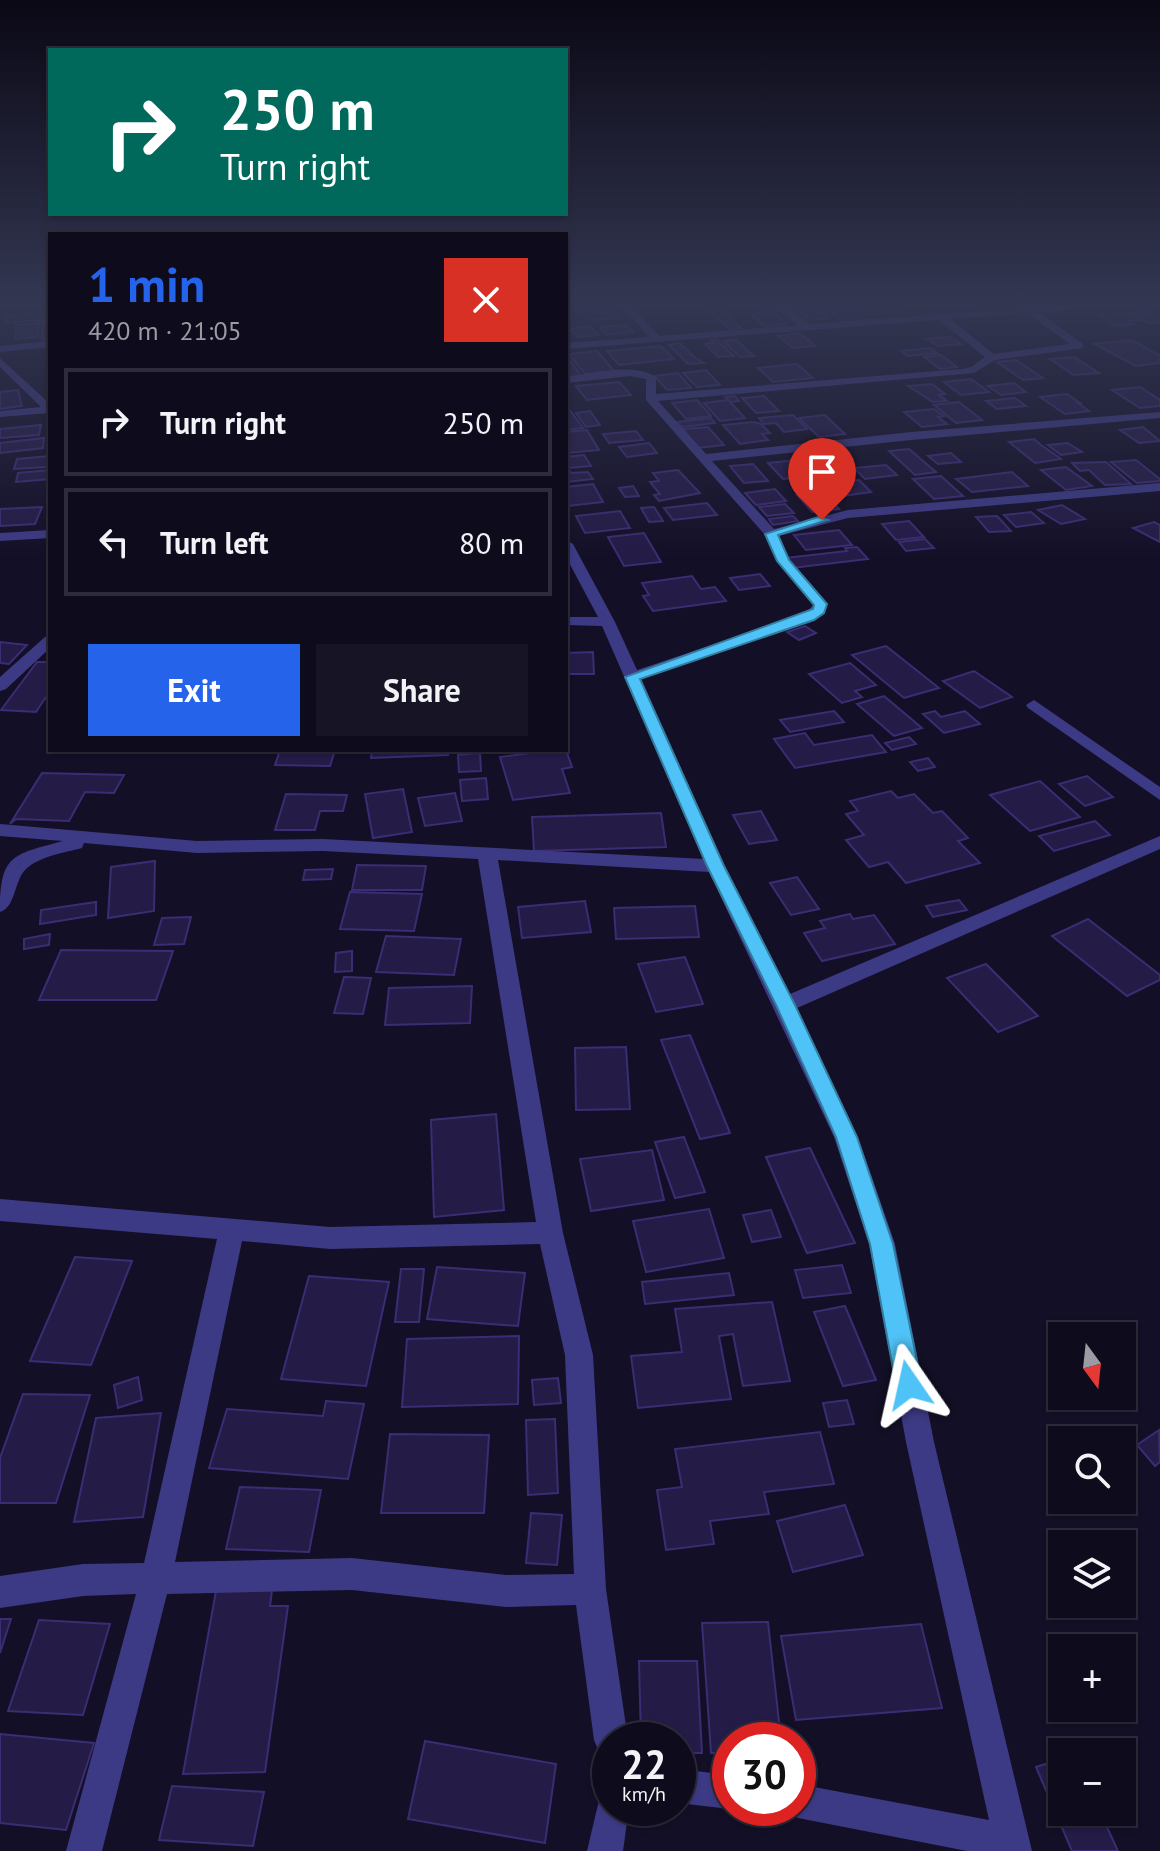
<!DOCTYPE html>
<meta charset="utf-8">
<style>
body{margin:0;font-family:"PT Sans",sans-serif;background:#171425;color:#f1f3f6;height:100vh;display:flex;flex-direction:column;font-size:30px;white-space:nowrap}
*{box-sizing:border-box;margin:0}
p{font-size:26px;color:#9b9ba3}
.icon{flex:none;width:44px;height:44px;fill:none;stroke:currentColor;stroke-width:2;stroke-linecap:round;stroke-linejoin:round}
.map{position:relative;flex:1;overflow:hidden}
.panel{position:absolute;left:48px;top:232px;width:520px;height:520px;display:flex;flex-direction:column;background:#0e0b1c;border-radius:0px;box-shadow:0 2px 6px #0004,0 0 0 2px #2e2b3b}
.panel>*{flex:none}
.top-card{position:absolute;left:48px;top:48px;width:520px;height:168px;border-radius:0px;box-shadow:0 2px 6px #0004,0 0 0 2px #2e2b3b;background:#00695c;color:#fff;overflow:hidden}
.needle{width:52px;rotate:165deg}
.buttons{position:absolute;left:1048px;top:1322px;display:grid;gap:16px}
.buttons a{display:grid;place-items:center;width:88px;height:88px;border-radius:0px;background:#0e0b1c;box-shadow:0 2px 6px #0004,0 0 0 2px #2e2b3b;font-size:40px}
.speed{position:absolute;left:592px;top:1722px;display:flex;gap:16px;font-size:40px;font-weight:700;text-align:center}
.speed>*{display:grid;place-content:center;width:104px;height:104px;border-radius:50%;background:#0e0b1c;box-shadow:0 2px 6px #0004,0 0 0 2px #2e2b3b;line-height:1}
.speed small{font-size:20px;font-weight:400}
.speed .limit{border:12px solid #d22;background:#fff;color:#111}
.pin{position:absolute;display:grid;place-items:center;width:68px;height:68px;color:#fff;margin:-82px -34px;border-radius:50% 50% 50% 0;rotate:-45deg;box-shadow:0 0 8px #0007}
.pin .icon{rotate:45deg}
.me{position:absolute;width:88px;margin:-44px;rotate:349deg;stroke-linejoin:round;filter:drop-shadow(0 0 6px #0008)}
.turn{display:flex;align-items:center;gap:28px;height:168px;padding:0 40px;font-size:36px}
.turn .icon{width:104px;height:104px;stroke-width:2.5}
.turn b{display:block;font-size:56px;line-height:68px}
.round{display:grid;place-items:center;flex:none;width:84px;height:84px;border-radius:0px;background:#171425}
.head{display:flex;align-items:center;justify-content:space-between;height:136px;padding:0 40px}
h1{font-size:48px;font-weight:700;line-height:60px;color:#2563eb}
.primary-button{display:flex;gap:16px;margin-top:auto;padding:16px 40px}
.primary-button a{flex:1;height:92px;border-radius:0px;background:#2563eb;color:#fff;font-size:32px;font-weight:700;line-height:92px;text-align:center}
.primary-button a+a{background:#171425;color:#f1f3f6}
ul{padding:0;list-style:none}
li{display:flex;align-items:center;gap:24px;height:108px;margin:0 16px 12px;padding:0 24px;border:4px solid #2e2b3b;border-radius:0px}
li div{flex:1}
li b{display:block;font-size:30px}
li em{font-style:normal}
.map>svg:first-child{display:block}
</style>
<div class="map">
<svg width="1160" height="1851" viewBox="0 0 1160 1851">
<rect width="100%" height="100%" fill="#130f26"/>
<g fill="#241b47" stroke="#3b2d73" stroke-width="2">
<polygon points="608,300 613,306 583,309 578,302"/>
<polygon points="722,300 749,300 758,307 733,309"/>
<polygon points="868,300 881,300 897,312 865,314 848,302"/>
<polygon points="952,300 973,300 982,306 962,307"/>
<polygon points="841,302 867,320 845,323 820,304"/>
<polygon points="812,305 829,318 810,320 796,309"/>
<polygon points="612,308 620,318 588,320 580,310"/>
<polygon points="722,311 741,328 729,329 710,312"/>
<polygon points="1146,311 1160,319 1160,322 1149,323 1132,313"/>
<polygon points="42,312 42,320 6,323 7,316"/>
<polygon points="773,312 787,324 764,326 751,314"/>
<polygon points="1128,313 1140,320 1129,321 1134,324 1116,326 1099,315"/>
<polygon points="50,321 50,339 42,340 42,322"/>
<polygon points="39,323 38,337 15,339 16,325"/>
<polygon points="626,325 633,332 606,335 600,327"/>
<polygon points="589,326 599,335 578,337 569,329"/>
<polygon points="800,333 815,346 793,348 778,336"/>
<polygon points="950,337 961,344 938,346 927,339"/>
<polygon points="717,339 720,343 734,356 718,357 705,344 715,343 711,340"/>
<polygon points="736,340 754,356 740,357 723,341"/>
<polygon points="1132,340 1160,356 1160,363 1136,366 1094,344"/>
<polygon points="680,343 694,357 704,363 688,364 669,345"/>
<polygon points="661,346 674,359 619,365 607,351"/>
<polygon points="930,348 937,353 908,356 901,351"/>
<polygon points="597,351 614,371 585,374 569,354"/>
<polygon points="566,354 581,376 571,377 566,370"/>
<polygon points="941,355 957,367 940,369 924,357"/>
<polygon points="1074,357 1099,373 1074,375 1050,359"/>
<polygon points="1016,360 1043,378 1023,380 997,362"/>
<polygon points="797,364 813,378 773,382 758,368"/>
<polygon points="706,370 720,385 697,387 683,373"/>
<polygon points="678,373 691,388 667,390 654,376"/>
<polygon points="971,379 989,392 961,395 944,382"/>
<polygon points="619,382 631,395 587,400 576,386"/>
<polygon points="1014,383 1026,392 1001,395 988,386"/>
<polygon points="932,384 945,394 939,395 947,401 933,402 908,386"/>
<polygon points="1140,387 1160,400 1160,406 1140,408 1112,390"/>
<polygon points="18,390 22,406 0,409 0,392"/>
<polygon points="1067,394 1080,403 1078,403 1089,411 1065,414 1040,397"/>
<polygon points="735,396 739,401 730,402 745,418 720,421 704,403 728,400 725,397"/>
<polygon points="764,396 779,411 756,413 742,398"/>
<polygon points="1015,398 1026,406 997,409 986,401"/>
<polygon points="697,400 711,416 686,419 672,403"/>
<polygon points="959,402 982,420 956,423 934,405"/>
<polygon points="569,409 583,428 566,430 566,410"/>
<polygon points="934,409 944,416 938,417 947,424 922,427 904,412"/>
<polygon points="590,411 600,425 586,427 576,413"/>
<polygon points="793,415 807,429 784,432 776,423 764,424 759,418"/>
<polygon points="825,415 845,434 819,437 799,418"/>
<polygon points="711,418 715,423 682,427 677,422"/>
<polygon points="753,422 761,424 770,433 762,434 768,440 740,444 723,425"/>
<polygon points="41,425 39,435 0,438 0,429"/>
<polygon points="708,427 724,445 698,448 683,429"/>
<polygon points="1143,427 1160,441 1139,443 1120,430"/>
<polygon points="587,430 599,450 567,453 566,432"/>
<polygon points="636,431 643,440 609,443 603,434"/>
<polygon points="44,438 43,448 0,453 0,443"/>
<polygon points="1034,439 1041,445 1061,459 1035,463 1009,442"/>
<polygon points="649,443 657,453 627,457 619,447"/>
<polygon points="1068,443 1082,452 1061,455 1048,445"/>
<polygon points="909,449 936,472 915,475 889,451"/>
<polygon points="951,453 961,462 938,464 928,456"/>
<polygon points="584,455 591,466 568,468 571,473 588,472 593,479 566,482 566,457"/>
<polygon points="49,456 47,467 14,469 17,459"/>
<polygon points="828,457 849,478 821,482 801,460"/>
<polygon points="796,460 811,476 783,479 768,463"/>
<polygon points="1136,460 1160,479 1160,481 1137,483 1111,462"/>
<polygon points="1106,462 1131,484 1105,485 1089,470 1080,471 1072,463"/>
<polygon points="753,464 768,481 744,483 730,466"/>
<polygon points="886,465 897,475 865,479 854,468"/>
<polygon points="1066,467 1092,486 1066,490 1041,470"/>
<polygon points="50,470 50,479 16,482 18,473"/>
<polygon points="678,470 700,493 659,501 654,495 660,494 650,482 659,481 653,473"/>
<polygon points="1012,472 1028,486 972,492 956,479"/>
<polygon points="941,476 963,496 934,499 913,479"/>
<polygon points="859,480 871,492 835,497 823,484"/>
<polygon points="593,484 603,502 568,506 566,487"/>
<polygon points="633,486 639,496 625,497 619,488"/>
<polygon points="775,489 786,501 756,505 745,493"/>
<polygon points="822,492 839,509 812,512 797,495"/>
<polygon points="707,503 717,515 673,520 664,508"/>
<polygon points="785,504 794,513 767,516 759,507"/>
<polygon points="1062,505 1085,519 1061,524 1038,510"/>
<polygon points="42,507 35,524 0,526 0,509"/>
<polygon points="654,507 663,521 649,522 641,508"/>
<polygon points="620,511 630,528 585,533 576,516"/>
<polygon points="1031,512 1044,523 1016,527 1004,515"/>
<polygon points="793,516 798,521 773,525 769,519"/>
<polygon points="997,516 1011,531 989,532 976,517"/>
<polygon points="909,521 924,537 896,540 882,524"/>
<polygon points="1154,522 1160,525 1160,542 1133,528"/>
<polygon points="839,530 852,545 806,550 794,535"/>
<polygon points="644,533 661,562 624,566 608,537"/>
<polygon points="925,539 934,548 906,551 899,542"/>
<polygon points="857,547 868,559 792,568 785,558 847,551 845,548"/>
<polygon points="760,574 770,586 739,590 730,578"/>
<polygon points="692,576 701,589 715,587 726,601 653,611 643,596 649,595 642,583"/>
<polygon points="805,626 816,633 799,640 787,632"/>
<polygon points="0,642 27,645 9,664 0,663"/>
<polygon points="886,646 939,688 904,698 852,655"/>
<polygon points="593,652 594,674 566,674 566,653"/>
<polygon points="37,662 50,662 50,691 36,712 1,710"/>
<polygon points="850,663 876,685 855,691 862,697 842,703 809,674"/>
<polygon points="974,671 1012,697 980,708 943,681"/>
<polygon points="884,696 922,728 894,736 857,704"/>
<polygon points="834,711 844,722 790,732 780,720"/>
<polygon points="935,711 941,717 965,711 980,724 944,733 923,714"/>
<polygon points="805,733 814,745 872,735 886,752 795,768 774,739"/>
<polygon points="909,737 916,744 892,750 885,743"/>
<polygon points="280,750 335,750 330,766 275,765"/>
<polygon points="372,750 449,750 448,755 371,758"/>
<polygon points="554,750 566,750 572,767 562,769 570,793 513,800 500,757"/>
<polygon points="480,753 481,771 459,772 458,755"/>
<polygon points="928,758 935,767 918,771 910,762"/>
<polygon points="42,773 124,775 114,793 85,792 69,821 16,819 10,824"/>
<polygon points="1087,776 1113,797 1085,806 1059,784"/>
<polygon points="486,778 488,799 462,801 460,780"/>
<polygon points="1040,781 1080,817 1030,831 990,795"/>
<polygon points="403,789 412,832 373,838 365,794"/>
<polygon points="891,791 898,798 914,794 933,813 942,811 968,838 958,841 980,863 906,883 888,862 869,867 846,840 864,835 846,814 858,811 850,801"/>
<polygon points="455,793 462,821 425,826 418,798"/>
<polygon points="286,794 347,795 343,811 320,811 315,830 275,830"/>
<polygon points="761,811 777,840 749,844 733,815"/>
<polygon points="661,813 666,847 534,851 532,817"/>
<polygon points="1095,821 1110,835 1054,851 1039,836"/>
<polygon points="155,861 154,911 108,918 111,867"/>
<polygon points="357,865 426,866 422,890 352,890"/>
<polygon points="333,869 331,879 303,880 305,870"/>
<polygon points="797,877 819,909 791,915 770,883"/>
<polygon points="350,892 422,894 414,931 340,929"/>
<polygon points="959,900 967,910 933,917 926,906"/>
<polygon points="585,901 591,932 522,938 518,907"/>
<polygon points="96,902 96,915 40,924 41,910"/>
<polygon points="695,906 699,937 616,939 614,908"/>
<polygon points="850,914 853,919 874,915 895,944 822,961 804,933 825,928 820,921"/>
<polygon points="191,917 184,944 154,945 162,918"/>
<polygon points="1088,919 1160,975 1160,980 1127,996 1052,936"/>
<polygon points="50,934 49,945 24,949 24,939"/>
<polygon points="386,936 461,939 454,975 376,972"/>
<polygon points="61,950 173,951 156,1000 39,1000"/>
<polygon points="352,951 352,971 335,972 336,953"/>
<polygon points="685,957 703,1004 656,1012 638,964"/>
<polygon points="986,964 1038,1016 998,1032 947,978"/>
<polygon points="344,977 371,978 363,1014 334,1013"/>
<polygon points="472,986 470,1023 385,1025 389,988"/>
<polygon points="690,1035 730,1133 700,1139 661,1040"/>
<polygon points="626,1047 630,1109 576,1110 575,1048"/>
<polygon points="496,1114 504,1210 434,1217 431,1120"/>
<polygon points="684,1137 705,1192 675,1198 655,1142"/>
<polygon points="810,1148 855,1243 807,1253 766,1157"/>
<polygon points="652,1150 664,1200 591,1211 580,1159"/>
<polygon points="709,1209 724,1258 646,1272 633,1221"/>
<polygon points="771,1210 781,1237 752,1242 743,1215"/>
<polygon points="75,1257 132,1261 91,1365 30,1361"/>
<polygon points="842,1265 851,1293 803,1298 795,1270"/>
<polygon points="437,1267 525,1273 518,1326 427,1319"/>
<polygon points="401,1269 424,1269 419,1322 395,1322"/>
<polygon points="729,1273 734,1295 645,1304 642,1282"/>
<polygon points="309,1276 389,1282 366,1386 281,1379"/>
<polygon points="772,1302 790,1381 743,1386 733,1334 719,1336 731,1399 638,1408 631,1356 682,1352 675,1309"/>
<polygon points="845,1306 876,1380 843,1386 814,1312"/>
<polygon points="519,1336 518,1404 402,1407 407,1339"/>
<polygon points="138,1377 142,1400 118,1408 114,1385"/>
<polygon points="558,1378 561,1403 534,1405 532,1380"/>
<polygon points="23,1394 90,1395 56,1503 0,1503 0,1458"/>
<polygon points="847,1400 854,1424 829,1427 823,1403"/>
<polygon points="326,1401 364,1404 348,1479 209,1468 227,1409 323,1416"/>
<polygon points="161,1413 143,1517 74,1522 96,1418"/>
<polygon points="555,1419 558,1493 528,1495 526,1420"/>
<polygon points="1159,1430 1160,1462 1155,1466 1137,1445"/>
<polygon points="820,1432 834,1484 764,1492 769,1514 710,1521 714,1544 666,1550 657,1490 682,1487 675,1449"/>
<polygon points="390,1434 489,1435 484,1513 381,1513"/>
<polygon points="240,1487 321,1490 309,1552 226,1549"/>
<polygon points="845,1505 863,1555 793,1572 777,1521"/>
<polygon points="531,1513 562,1515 557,1565 526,1563"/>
<polygon points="272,1590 270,1606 288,1606 265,1772 183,1774 216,1591"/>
<polygon points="0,1619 11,1619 0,1653"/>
<polygon points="39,1620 110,1624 83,1715 8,1711"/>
<polygon points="768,1622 781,1740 730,1740 730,1753 711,1753 702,1623"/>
<polygon points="921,1624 942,1708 796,1720 781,1636"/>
<polygon points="639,1661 697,1661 702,1753 678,1753 678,1740 641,1740"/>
<polygon points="0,1734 94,1743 66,1830 0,1823"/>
<polygon points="425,1741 556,1764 545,1843 408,1819"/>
<polygon points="1062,1759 1062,1812 1100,1812 1118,1851 1072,1851 1036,1767"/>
<polygon points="172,1786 264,1792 253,1846 159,1840"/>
</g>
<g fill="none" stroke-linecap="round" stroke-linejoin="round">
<g fill="#3d3a85" fill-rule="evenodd">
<polygon points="36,300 50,300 50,304 0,310 0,304"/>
<path d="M 617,300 L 627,300 L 659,336 L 798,325 L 767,300 L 778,300 L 810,324 L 1125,300 L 1160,300 L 1160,303 L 1038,312 L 1083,344 L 1083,348 L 995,360 L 974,373 L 658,401 L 706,454 L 911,432 L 1160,412 L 1160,418 L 911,440 L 712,461 L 774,529 L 848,510 L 1160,483 L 1160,491 L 848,518 L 779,536 L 790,560 L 828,604 L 824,614 L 815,620 L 641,679 L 725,866 L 790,994 L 1160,836 L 1160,849 L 797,1008 L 858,1137 L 895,1244 L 934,1442 L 1032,1851 L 967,1851 L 798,1818 L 786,1813 L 783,1808 L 798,1808 L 798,1784 L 989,1820 L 906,1442 L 869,1244 L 834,1137 L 709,872 L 498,860 L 563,1233 L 593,1355 L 606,1589 L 628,1740 L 610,1740 L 610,1756 L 599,1752 L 594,1740 L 576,1605 L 506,1607 L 352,1590 L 167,1594 L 102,1851 L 66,1851 L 136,1594 L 83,1596 L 0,1608 L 0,1576 L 83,1564 L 144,1563 L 217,1239 L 0,1221 L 0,1199 L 330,1227 L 536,1222 L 478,859 L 323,851 L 197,853 L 84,843 L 82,848 C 63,853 40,856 26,869 C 14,880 16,907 0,912 C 0,855 11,855 63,841 L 0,836 L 0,824 L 197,841 L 323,839 L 704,859 L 602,626 L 566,625 L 566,617 L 598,617 L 566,557 L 566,540 L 573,544 L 615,622 L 637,670 L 805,614 L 814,604 L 779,564 L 765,535 L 646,400 L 646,379 L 630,376 L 566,383 L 566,377 C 593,374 632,362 656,377 L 656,394 L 962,369 L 971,367 L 985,357 L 939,320 L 566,349 L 566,343 L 649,337 ZM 1027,313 L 1070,344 L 994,354 L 950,319 ZM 242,1241 L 330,1249 L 540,1244 L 565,1355 L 574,1574 L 506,1575 L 352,1558 L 175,1562 Z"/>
<polygon points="50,341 50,347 0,352 0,346"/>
<polygon points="0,358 50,404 50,413 0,417 0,411 41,407 0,367"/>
<polygon points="50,530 50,538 0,541 0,533"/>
<polygon points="50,635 50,648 6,689 0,691 0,677 45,637"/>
<polygon points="1034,700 1160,787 1160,800 1028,708 1026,705"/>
<polygon points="678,1769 730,1775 730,1808 733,1808 730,1809 678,1803"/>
<polygon points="610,1791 610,1808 629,1808 623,1851 587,1851 600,1796"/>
</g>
</g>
<linearGradient id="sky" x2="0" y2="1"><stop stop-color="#0a0815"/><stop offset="0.54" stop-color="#333752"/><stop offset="1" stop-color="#333752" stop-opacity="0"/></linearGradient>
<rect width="1160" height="559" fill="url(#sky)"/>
<polygon fill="#4fc3f7" stroke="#337fa1" stroke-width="2" points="818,517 828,520 778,535 789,560 827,604 824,613 814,620 640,679 724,866 795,1005 857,1137 893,1244 922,1385 918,1394 909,1397 900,1394 896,1385 870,1244 836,1137 776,1005 707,866 625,677 813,609 814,605 777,561 765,534"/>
</svg>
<div class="buttons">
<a><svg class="needle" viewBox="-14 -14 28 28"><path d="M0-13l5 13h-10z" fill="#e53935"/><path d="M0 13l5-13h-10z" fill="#9b9ba3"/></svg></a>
<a><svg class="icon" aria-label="search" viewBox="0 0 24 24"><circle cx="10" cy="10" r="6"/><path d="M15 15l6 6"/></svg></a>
<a><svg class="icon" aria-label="layers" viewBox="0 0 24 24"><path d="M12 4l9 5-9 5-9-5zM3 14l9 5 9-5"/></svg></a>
<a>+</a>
<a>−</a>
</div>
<div class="speed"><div>22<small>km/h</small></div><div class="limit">30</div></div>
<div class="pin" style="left:822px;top:520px;background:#d93025"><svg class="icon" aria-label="arrive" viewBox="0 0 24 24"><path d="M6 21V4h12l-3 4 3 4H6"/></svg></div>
<svg class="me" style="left:909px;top:1385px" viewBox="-20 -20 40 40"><path d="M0-17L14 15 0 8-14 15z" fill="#4fc3f7" stroke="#fff" stroke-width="4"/></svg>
<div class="top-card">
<div class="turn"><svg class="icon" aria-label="right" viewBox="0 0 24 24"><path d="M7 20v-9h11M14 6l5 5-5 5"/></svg><div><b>250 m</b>Turn right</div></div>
</div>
<section class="panel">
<div class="head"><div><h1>1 min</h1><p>420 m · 21:05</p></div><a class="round" style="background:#d93025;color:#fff"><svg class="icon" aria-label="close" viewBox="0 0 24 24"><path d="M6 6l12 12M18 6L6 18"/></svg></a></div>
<ul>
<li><svg class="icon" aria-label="right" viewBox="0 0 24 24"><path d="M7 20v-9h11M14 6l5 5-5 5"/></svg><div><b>Turn right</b></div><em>250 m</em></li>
<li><svg class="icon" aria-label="left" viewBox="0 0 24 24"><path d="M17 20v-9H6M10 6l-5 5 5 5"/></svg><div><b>Turn left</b></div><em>80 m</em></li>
</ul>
<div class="primary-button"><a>Exit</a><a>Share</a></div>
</section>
</div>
